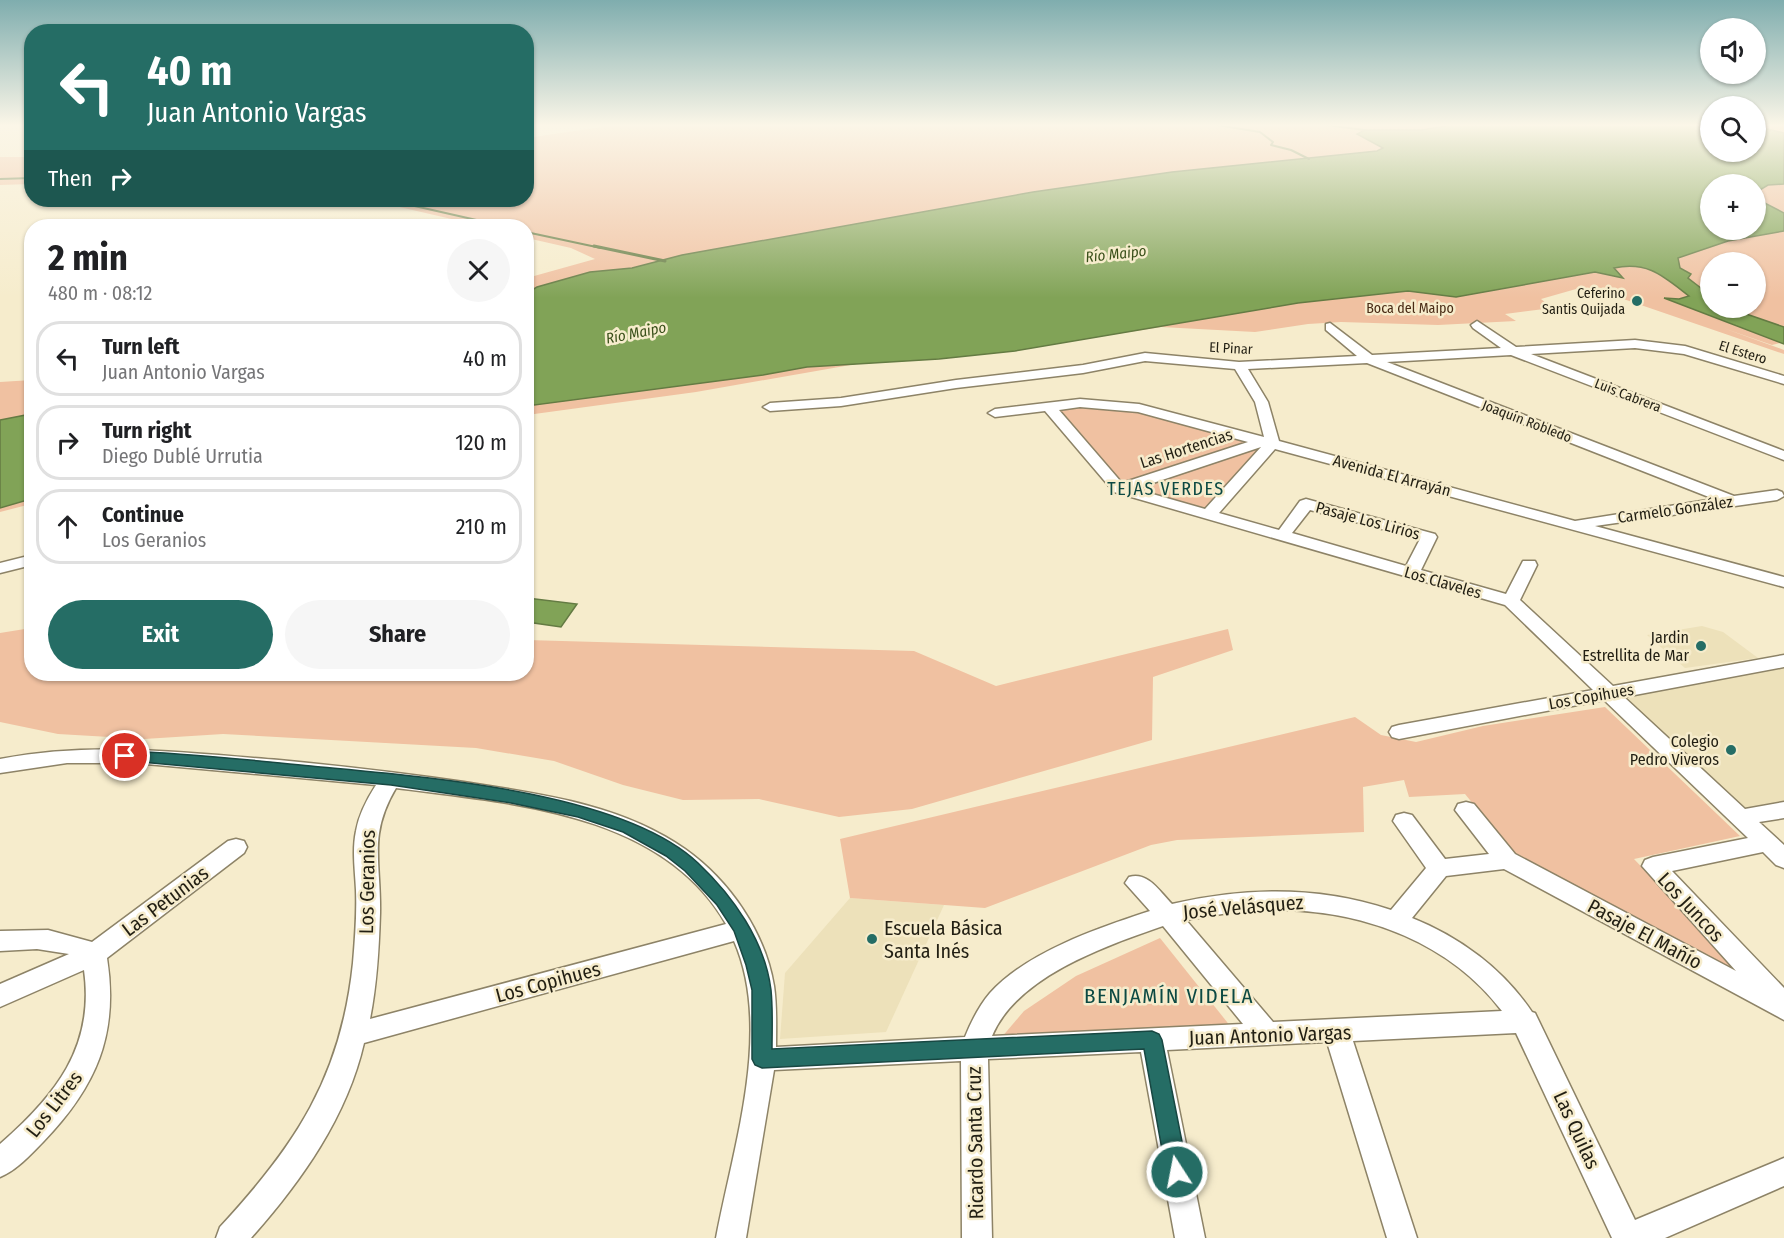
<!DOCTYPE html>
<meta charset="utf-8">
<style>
body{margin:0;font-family:"Fira Sans Condensed",sans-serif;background:#f6f6f6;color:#202124;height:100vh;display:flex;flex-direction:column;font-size:22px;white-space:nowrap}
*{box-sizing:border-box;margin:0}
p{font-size:20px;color:#757577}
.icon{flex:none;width:33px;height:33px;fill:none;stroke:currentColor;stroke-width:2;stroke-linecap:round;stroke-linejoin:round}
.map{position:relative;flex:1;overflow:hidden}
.sheet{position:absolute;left:24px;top:219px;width:510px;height:462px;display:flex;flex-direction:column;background:#fff;border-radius:24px;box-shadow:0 2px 4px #0004}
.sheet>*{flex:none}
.hud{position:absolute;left:24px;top:24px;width:510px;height:183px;border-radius:24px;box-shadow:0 2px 4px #0004;background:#256d65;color:#fff;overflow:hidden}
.controls{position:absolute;left:1700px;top:18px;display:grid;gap:12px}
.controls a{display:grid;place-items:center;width:66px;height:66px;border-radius:50%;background:#fff;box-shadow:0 2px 4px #0004;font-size:30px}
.pin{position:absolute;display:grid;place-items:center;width:51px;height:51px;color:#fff;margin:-26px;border:3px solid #fff;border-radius:50%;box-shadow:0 2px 6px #0007}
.me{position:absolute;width:66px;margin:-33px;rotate:349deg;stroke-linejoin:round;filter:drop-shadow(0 0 4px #0008)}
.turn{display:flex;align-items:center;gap:21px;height:126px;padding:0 24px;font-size:27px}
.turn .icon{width:78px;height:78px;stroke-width:2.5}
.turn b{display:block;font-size:42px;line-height:51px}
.then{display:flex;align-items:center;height:57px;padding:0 24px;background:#0003;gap:12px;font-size:22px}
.round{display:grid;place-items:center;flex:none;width:63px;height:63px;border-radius:32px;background:#f6f6f6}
.summary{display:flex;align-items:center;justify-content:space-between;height:102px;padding:0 24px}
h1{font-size:36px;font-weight:700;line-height:45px}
.primary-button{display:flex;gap:12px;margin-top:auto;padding:12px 24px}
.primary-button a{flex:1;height:69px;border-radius:36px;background:#256d65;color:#fff;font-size:24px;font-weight:700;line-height:69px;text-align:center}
.primary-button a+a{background:#f6f6f6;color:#202124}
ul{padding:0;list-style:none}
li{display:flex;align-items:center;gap:18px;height:75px;margin:0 12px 9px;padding:0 12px;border:3px solid #e0e0e0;border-radius:24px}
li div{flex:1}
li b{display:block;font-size:22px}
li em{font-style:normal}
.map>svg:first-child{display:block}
</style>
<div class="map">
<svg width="1784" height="1238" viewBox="0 0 1784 1238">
<rect width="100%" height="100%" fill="#f6eccc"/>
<g fill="#ede1ba">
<polygon points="1702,626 1723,632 1758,658 1685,668 1647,635"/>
<polygon points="1784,665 1784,804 1746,811 1618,696"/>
<polygon points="850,898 944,905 886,1032 780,1039 785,973"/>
</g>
<g fill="#f0c1a1" fill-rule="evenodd">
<path d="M 615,125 L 1710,125 L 1710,152 L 1755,152 L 1755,125 L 1784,125 L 1784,342 L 1772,345 L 1723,328 L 1784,350 L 1784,354 L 1603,292 L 1576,289 L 1541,299 L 1552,308 L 1505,314 L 1516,321 L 1438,325 L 1341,322 L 1308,324 L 1255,332 L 1161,327 L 1117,334 L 879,360 L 696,392 L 527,415 L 527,278 L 595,259 L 571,248 L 527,238 L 526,226 L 482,226 L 369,200 L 526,200 L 527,138 ZM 1710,184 L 1755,184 L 1755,230 L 1710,230 ZM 1710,262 L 1755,262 L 1755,308 L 1710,308 Z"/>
<polygon points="0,157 31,157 31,184 0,185"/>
<polygon points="32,380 31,504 0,512 0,382"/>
<polygon points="1077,407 1130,409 1249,442 1122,484 1058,410"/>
<polygon points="1263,447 1206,510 1138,488"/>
<polygon points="31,628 32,674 526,674 527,640 914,651 996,686 1228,629 1233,650 1153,677 1152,740 912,809 839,817 759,799 683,800 623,785 554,761 476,748 223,734 144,739 58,734 0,722 0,633"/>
<polygon points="1605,707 1740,836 1634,859 1759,990 1518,859 1465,794 1409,797 1404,780 1363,787 1364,832 1177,840 1151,845 985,908 850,898 840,839 1355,717 1381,735 1416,742 1483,726"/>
<polygon points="1160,938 1235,1032 1001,1038 1024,1011 1076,976"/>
</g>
<g fill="#81a357" stroke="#647b43" stroke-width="1.5">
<path d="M 1452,125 L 1710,125 L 1710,152 L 1755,152 L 1755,126 L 1784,133 L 1784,184 L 1768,185 L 1755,193 L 1755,184 L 1710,184 L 1710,230 L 1755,230 L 1755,198 L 1784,213 L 1784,231 L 1728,241 L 1678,258 L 1680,268 L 1691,274 L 1688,278 L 1710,295 L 1710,308 L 1729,308 L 1784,327 L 1784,344 L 1664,298 L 1679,299 L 1689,296 C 1663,276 1648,261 1614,268 L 1623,278 L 1595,272 L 1456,297 L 1408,291 L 1298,303 L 1015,351 L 939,359 L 807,367 L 763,375 L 527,406 L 527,293 L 537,287 L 590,272 L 632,268 L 682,255 L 1033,192 L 1172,172 L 1377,151 L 1383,148 L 1357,134 L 1365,130 L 1421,130 Z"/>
<polygon points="31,414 31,499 0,508 0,420"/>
<polygon points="527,598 577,604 561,627 527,622"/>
</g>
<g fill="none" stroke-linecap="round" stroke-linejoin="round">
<g stroke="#647b43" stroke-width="2">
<polyline points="1217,125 1260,132 1273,142 1271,145 1291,150 1309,159"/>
<polyline points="1326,125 1365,130"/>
<polyline points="0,179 32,178"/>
<polyline points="388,200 503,226"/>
<polyline points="526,232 601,248"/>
</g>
<polyline stroke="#647b43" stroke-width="3" points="594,246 665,261"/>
<g stroke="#8d8367" stroke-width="3">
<g id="minor">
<path d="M 1477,321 L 1516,347 L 1635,340 L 1685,346 L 1784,376 L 1784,384 L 1684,354 L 1635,348 L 1531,354 L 1784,451 L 1784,460 L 1511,355 L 1387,362 L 1734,496 L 1777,490 L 1782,492 L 1784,496 L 1777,500 L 1595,526 L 1784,577 L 1784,587 L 1275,449 L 1219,513 L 1279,530 L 1300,501 L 1306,499 L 1435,534 L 1437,537 L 1421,570 L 1506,594 L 1523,561 L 1535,561 L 1537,565 L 1520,600 L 1613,686 L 1784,655 L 1784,667 L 1624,697 L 1745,809 L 1784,802 L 1784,818 L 1759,822 L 1784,845 L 1784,868 L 1776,865 L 1763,852 L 1672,871 L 1784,988 L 1784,1020 L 1504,869 L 1446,876 L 1412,918 C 1460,937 1503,969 1532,1012 L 1535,1013 L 1635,1220 L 1784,1158 L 1784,1186 L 1665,1238 L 1612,1238 L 1516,1033 L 1353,1041 L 1417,1238 L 1387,1238 L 1327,1042 L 1167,1050 L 1205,1238 L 1175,1238 L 1141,1052 L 988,1059 L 992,1238 L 962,1238 L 961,1061 L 774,1070 L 746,1238 L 716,1238 C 733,1147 773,1030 734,941 L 364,1043 C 347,1117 301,1182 251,1238 L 216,1238 L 220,1227 C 296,1145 341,1077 353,963 C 355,939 357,914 356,890 C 355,870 352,850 356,831 C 359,814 367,799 376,785 L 135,763 L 67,763 L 0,773 L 0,759 C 94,741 185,753 279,760 C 341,766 402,773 464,782 C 540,794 621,804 685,849 C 730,881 765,932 774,986 C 777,1006 776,1027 776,1047 L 965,1037 C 971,1022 979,1006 990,993 C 1027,952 1098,928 1150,911 L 1125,883 L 1129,877 C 1148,871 1160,892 1172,904 C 1245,887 1320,886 1391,910 L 1426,868 L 1393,821 L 1396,815 L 1404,813 L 1412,815 L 1445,859 L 1489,854 L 1455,810 L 1458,804 L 1466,802 L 1474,804 L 1515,854 L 1736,971 L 1642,866 L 1645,860 L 1653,857 L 1748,838 L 1604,700 L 1399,739 L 1392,737 L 1389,732 L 1392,727 L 1399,725 L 1593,690 L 1505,605 L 1114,492 L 1045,411 L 995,417 L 988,413 L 995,409 L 1080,399 L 1139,404 L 1264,437 L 1255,402 L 1235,369 L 1145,361 L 1083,373 L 956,388 L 841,406 L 770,411 L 763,407 L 770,403 L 841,398 L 956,380 L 1083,365 L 1145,353 L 1239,362 L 1357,356 L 1326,330 L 1326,324 L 1330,323 L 1372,355 L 1501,348 L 1473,328 L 1471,325 ZM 1367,363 L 1714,499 L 1575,521 L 1279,441 L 1268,402 L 1248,369 ZM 1080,407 L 1138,412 L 1248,442 L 1122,483 L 1059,410 ZM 1261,447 L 1205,509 L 1135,489 ZM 1310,510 L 1420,539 L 1406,566 L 1292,533 ZM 396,788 C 511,803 662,812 726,924 L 370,1019 C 377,984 379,948 380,913 C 381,862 368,835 396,788 ZM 1284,910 C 1367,912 1450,943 1502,1011 L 1273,1022 L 1186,920 L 1234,912 ZM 1163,926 L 1243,1024 L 992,1036 C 1017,976 1106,946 1163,926 Z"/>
<polygon points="32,555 32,565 0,573 0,563"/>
<path d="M 236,839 L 244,841 L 247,847 L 244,853 L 107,958 C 119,1035 96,1087 43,1142 C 30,1155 17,1170 0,1177 L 0,1144 C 55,1096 95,1047 84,970 L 0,1007 L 0,984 L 69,954 L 37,949 L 0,951 L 0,931 L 48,930 L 92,942 L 228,841 Z"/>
</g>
</g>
<use href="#minor" fill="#fff" fill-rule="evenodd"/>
</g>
<linearGradient id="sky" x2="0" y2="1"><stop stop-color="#7fadae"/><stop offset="0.42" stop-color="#fbf6e8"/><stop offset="1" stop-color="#fbf6e8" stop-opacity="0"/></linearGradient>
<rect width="1784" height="298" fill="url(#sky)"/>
<path fill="#256d65" stroke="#184742" stroke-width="1.5" d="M 125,751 C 187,753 249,760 311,766 C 415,776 621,790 698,863 C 733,896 765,941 771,990 C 773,1010 772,1030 772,1049 L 1152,1031 L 1159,1034 L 1162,1040 L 1188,1172 L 1185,1179 L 1177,1182 L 1170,1179 L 1166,1172 L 1144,1049 L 762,1068 L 755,1065 L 752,1059 L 752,990 L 746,965 L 734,931 L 717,905 L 685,871 L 666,856 L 623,832 L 578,817 L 511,803 L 391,785 L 119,760 L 117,756 L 119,753 Z"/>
<g fill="#256d65" stroke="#f6eccc" stroke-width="2">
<circle cx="1637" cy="301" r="6"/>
<circle cx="1701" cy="646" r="6"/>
<circle cx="1731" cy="750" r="6"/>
<circle cx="872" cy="939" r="6"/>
</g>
<g text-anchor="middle" stroke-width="5" stroke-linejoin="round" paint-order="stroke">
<g font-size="14" fill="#221f13" stroke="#f6eccc" text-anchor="end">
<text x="1625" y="298">Ceferino<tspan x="1625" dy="16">Santis Quijada</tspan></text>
</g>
<g font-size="14" fill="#492b15" stroke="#f6eccc">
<text x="1410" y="313">Boca del Maipo</text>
</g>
<g font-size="14" fill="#221f13" stroke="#f6eccc">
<text transform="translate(1231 348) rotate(3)" y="5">El Pinar</text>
<text transform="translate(1743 352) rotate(17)" y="5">El Estero</text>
<text transform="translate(1628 395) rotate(21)" y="5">Luis Cabrera</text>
<text transform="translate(1527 421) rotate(21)" y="5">Joaquín Robledo</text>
</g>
<g font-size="15" font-style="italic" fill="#394f19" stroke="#f6eccc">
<text transform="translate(1116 254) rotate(-6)" y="5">Río Maipo</text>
<text transform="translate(636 333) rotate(-11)" y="5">Río Maipo</text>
</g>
<g font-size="16" fill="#221f13" stroke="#f6eccc">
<text transform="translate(1186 448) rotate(-18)" y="6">Las Hortencias</text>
<text transform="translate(1392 475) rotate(15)" y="6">Avenida El Arrayán</text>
<text transform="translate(1675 509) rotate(-8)" y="6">Carmelo González</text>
<text transform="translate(1368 520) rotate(15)" y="6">Pasaje Los Lirios</text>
<text transform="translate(1443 582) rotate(16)" y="6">Los Claveles</text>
<text transform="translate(1591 696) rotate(-10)" y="6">Los Copihues</text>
</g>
<g font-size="16" fill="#221f13" stroke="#f6eccc" text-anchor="end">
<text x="1689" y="643">Jardin<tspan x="1689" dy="18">Estrellita de Mar</tspan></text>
<text x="1719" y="747">Colegio<tspan x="1719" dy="18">Pedro Viveros</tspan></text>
</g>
<g font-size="18" letter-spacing="1.5" fill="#0c4943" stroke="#f6eccc">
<text x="1166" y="495">TEJAS VERDES</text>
</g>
<g font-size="20" fill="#221f13" stroke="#f6eccc">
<text transform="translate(367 882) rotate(-89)" y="7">Los Geranios</text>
<text transform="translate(165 901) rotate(-37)" y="7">Las Petunias</text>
<text transform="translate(1243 907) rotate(-5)" y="7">José Velásquez</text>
<text transform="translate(1691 907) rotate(47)" y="7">Los Juncos</text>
<text transform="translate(1645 934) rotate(28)" y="7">Pasaje El Mañío</text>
<text transform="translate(548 982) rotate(-15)" y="7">Los Copihues</text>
<text transform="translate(1270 1035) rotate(-2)" y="7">Juan Antonio Vargas</text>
<text transform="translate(54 1104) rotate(-52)" y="7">Los Litres</text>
<text transform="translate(1577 1130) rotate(65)" y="7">Las Quilas</text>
<text transform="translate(975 1143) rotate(-91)" y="7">Ricardo Santa Cruz</text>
</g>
<g font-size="20" fill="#221f13" stroke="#f6eccc" text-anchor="start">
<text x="884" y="935">Escuela Básica<tspan x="884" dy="23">Santa Inés</tspan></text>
</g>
<g font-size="21" letter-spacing="1.5" fill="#0c4943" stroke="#f6eccc">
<text x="1169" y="1003">BENJAMÍN VIDELA</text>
</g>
</g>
</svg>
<div class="controls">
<a><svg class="icon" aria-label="sound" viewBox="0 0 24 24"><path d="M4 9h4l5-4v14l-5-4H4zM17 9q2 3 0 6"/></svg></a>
<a><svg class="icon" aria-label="search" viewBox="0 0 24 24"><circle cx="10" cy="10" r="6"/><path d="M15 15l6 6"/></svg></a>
<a>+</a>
<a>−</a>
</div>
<div class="pin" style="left:125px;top:756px;background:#d93025"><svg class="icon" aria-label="arrive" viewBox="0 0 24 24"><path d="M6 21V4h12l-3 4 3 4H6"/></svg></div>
<svg class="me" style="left:1177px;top:1172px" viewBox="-20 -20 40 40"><circle r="17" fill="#256d65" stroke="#fff" stroke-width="3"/><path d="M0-11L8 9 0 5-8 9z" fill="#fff"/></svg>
<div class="hud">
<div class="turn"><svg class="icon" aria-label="left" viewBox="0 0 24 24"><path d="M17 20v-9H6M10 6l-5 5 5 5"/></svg><div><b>40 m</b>Juan Antonio Vargas</div></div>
<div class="then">Then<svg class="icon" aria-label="right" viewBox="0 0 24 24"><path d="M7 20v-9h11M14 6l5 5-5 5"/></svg></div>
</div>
<section class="sheet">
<div class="summary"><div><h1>2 min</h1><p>480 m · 08:12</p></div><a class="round"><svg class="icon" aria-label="close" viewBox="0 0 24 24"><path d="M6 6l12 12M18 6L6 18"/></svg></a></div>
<ul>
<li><svg class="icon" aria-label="left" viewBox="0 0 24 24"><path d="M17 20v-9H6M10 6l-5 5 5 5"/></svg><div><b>Turn left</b><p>Juan Antonio Vargas</p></div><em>40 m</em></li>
<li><svg class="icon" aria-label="right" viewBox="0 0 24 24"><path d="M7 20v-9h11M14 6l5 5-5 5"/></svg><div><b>Turn right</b><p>Diego Dublé Urrutia</p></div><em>120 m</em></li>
<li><svg class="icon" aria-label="ahead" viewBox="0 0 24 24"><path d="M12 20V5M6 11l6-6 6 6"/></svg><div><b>Continue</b><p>Los Geranios</p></div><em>210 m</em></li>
</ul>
<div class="primary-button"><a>Exit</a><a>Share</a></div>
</section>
</div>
